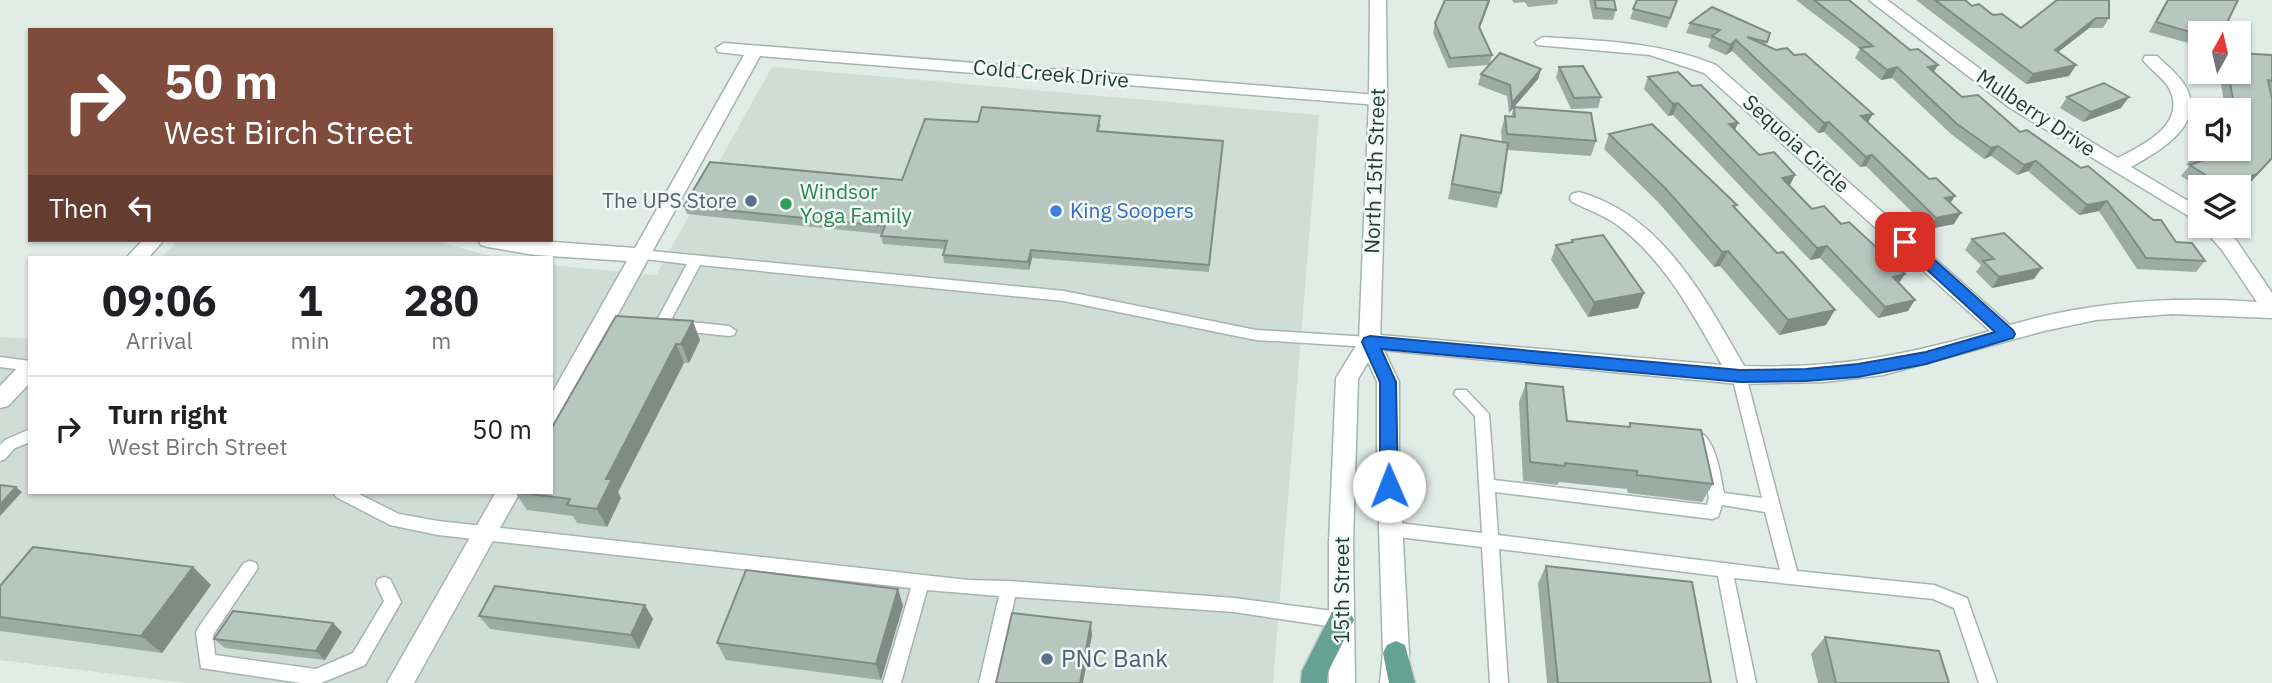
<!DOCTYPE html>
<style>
body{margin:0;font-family:"IBM Plex Sans",sans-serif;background:#f6f6f6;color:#202124;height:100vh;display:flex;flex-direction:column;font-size:26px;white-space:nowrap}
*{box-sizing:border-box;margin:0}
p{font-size:23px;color:#757577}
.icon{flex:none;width:38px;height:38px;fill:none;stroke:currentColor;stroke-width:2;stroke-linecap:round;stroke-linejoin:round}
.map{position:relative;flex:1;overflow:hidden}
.panel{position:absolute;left:28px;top:256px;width:525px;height:238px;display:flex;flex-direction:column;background:#fff;border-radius:0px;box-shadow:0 2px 5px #0004}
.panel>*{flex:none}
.banner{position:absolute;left:28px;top:28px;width:525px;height:214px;border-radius:0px;box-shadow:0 2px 5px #0004;background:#7f4b3c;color:#fff;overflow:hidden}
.needle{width:46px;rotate:8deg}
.tools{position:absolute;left:2188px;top:21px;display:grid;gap:14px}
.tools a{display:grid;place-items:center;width:63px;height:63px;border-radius:0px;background:#fff;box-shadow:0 2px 5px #0004;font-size:35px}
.pin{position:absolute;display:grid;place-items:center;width:60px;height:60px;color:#fff;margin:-30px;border-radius:14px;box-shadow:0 4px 10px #0006}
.me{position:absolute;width:77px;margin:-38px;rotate:359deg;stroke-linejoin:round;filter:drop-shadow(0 0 5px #0008)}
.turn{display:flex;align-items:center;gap:24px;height:147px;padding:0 21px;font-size:32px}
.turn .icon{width:91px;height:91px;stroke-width:2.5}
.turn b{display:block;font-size:49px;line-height:60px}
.then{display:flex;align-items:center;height:66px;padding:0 21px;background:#0003;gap:14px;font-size:26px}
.eta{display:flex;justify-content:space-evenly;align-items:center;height:119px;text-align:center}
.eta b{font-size:42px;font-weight:800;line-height:49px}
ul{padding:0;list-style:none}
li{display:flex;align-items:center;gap:21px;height:105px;padding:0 21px;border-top:2px solid #e0e0e0}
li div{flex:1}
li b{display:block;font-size:26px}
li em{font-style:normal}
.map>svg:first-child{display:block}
</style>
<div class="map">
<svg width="2272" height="683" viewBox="0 0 2272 683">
<rect width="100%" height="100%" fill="#e1ece7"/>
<g fill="#d0dcd6">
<polygon points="772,67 1319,115 1273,683 185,683 0,660 0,337 30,339 30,492 551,492 551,265 656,275"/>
<polygon points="178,240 431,240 495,257 162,257"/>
</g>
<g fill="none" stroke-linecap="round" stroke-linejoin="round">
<g stroke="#a4b4ae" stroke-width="3">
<g id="service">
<polygon points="641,250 1064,291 1256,330 1369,337 1376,342 1369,347 1256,340 1064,301 700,265 671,320 729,326 736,331 734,335 729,336 662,329 655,324 687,264 636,258 634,255"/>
<polygon points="0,357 30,361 30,371 0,367"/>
<path d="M 1739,371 L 1744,372 L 1746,376 L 1797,571 L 1934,585 L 1967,598 L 1997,683 L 1979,683 L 1954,608 L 1933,599 L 1734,578 L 1756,683 L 1738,683 L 1718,576 L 1499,549 L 1508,683 L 1490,683 L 1482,547 L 1390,536 L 1384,534 L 1382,529 L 1384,524 L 1390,522 L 1482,533 L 1475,416 L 1454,394 L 1456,390 L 1466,390 L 1489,414 L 1494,480 L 1707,505 L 1709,498 L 1700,452 L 1685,436 L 1687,432 C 1715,423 1720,475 1724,493 L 1762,498 L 1732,376 L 1734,372 ZM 1495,492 L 1712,519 L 1718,517 L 1722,505 L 1765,512 L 1780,570 L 1498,535 Z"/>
<polygon points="30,429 30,442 15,448 5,459 0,461 0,445 5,440"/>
<polygon points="333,492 355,492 399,514 438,521 968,580 1009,581 1234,598 1341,612 1347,615 1349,620 1347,625 1341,628 1234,612 1015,597 997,683 979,683 999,596 927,590 901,683 883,683 911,588 438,535 390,525 336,497"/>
<polygon points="250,561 256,563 258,568 213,635 215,655 316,669 353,653 384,601 376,584 378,579 384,577 390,579 401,602 365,665 321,683 301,683 201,668 196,633 198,628 244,563"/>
</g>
</g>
<g stroke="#a4b4ae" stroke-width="3">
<g id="minor">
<path d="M 1869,0 L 1887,0 L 2022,100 L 2118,158 C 2143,145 2188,124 2169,88 C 2163,77 2150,70 2143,60 L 2145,56 L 2157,56 C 2166,65 2177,73 2184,84 C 2209,123 2160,151 2131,167 L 2200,208 L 2200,223 L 2010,108 Z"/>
<path d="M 1543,37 C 1602,41 1660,42 1716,65 L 2010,325 C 2091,301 2173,296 2257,302 L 2222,250 L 2201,226 L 2221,226 L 2236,240 L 2272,293 L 2272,318 L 2171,314 L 2096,320 L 2044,331 L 1883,375 L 1824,382 L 1739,384 L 1362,348 L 1358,342 L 1362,336 L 1369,334 L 1722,365 C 1693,314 1664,259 1616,224 C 1603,215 1587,209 1572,202 L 1570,198 L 1572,194 L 1579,192 C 1662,215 1704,297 1744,366 C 1834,369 1904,356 1990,331 L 1704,73 L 1650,55 L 1537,45 L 1535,42 Z"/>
<polygon points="724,43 1378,95 1387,100 1378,105 760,56 559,421 551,424 551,395 627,261 535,255 488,247 481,245 478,240 526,240 635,248 744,55 718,52 716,48"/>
<polygon points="143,240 164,240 149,257 127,257"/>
<polygon points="30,361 30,383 8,406 0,408 0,386 22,363"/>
<polygon points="496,492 520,492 414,683 387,683"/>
</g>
</g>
<g stroke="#a4b4ae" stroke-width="3">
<polygon id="tertiary" points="1370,0 1386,0 1387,100 1380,342 1399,382 1399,465 1409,653 1406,683 1380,683 1383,653 1377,465 1377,382 1368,362 1358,379 1353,543 1355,683 1329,683 1329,543 1336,378 1359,341 1369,100"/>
</g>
<g stroke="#c1c9c6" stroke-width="3">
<g id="primary">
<polygon points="1341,609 1350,612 1354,620 1328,672 1327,683 1301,683 1302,671 1332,612"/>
<polygon points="1396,641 1405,645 1415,683 1389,683 1383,653 1387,645"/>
</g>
</g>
<use href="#service" fill="#fff" fill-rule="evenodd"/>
<use href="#minor" fill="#fff" fill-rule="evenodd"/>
<use href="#tertiary" fill="#fff" fill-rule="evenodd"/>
<use href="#primary" fill="#66a292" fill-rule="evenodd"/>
</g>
<g fill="#9daba5">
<polygon points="1445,0 1490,0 1479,29 1492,55 1489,65 1541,69 1538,79 1509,113 1507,96 1478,85 1481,74 1489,65 1448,68 1433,33 1435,23"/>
<polygon points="1512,0 1558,0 1557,4 1528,7 1525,2 1514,3"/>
<polygon points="1589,0 1614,0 1616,10 1613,20 1593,19"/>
<polygon points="1637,0 1677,0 1667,28 1630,19"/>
<polygon points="1796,0 1849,0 1934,72 1962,97 2020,132 2205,261 2196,272 2137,269 2099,211 2079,215 2028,171 2017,175 1991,156 1984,159 1951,134 1892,78 1881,80 1855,58 1860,49"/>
<polygon points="1916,0 1965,0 1972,6 2021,28 2057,0 2109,18 2103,28 2089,28 2058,52 2076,65 2069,76 2026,84"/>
<polygon points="2167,0 2238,0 2200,33 2200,52 2195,45 2149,32"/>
<polygon points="1690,23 1770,33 1765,45 1868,122 1950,203 1954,224 1929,229 1866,166 1860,167 1824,132 1818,133 1732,51 1726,55 1708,47 1711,39 1686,33"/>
<polygon points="2272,55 2272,92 2271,92 2272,159 2248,185 2238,187 2200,188 2181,176 2189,166 2186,165 2195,154 2238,149 2238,110 2225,110 2220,77 2215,72 2238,72"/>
<polygon points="1559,67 1601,97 1598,108 1571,109 1556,77"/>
<polygon points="1648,77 1692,86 1738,123 1735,130 1812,209 1841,224 1905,274 1899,283 1908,311 1878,318 1820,258 1810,260 1673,115 1668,116 1644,89"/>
<polygon points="2067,97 2121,108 2083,122 2060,108"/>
<polygon points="1514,107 1596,141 1591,156 1507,150 1501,193 1497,208 1448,199 1461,135 1502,142 1501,131 1505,116 1511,117"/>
<polygon points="978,122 1101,124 1099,132 1223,141 1209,272 1032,258 1029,270 944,263 943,255 945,249 883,244 881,236 882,234 687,214 684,206 902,180"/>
<polygon points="1609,134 1735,209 1826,325 1779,335 1720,266 1714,267 1659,203 1604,149"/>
<polygon points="1972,239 2034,279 1992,288 1976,272 1981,265 1965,250"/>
<polygon points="1572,240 1638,308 1588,317 1551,260 1556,245 1571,242"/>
<polygon points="616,316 700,340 689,363 684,363 618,492 621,498 607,527 577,523 573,516 527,510 515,492"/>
<polygon points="1526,383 1567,421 1628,427 1630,423 1713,484 1702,502 1628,493 1627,489 1559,482 1557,485 1523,481 1519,402"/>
<polygon points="1546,566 1711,683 1547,683 1538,583"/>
<polygon points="193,567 211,585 162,653 0,631 0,586"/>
<polygon points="898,589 903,606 881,680 726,660 717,643"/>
<polygon points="479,616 653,619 639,649 490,629"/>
<polygon points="342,632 325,660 225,648 214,639"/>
<polygon points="1825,637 1949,683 1818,683 1811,654"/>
</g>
<g fill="#808b86">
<polygon points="1489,0 1490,0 1489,4 1476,38 1479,27"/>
<polygon points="2096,18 2089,28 2048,60 2055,50"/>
<polygon points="1736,40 1732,51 1726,55 1730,45"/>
<polygon points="1938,65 1932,75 1928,67"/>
<polygon points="2076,65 2069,76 2026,84 2033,74"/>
<polygon points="1897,67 1892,78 1881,80 1887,70"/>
<polygon points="1541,69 1538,79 1509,113 1512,103"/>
<polygon points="2129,97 2121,108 2083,122 2091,112"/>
<polygon points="1678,103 1673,115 1668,116 1673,104"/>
<polygon points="1873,114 1867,124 1861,116"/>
<polygon points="1829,122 1824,132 1818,133 1824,123"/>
<polygon points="1738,123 1733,134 1729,124"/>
<polygon points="1998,146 1991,156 1984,159 1991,148"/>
<polygon points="1872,155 1866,166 1860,167 1866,157"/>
<polygon points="2272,159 2248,185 2238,189 2238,187 2225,187"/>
<polygon points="2036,161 2028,171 2017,175 2024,165"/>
<polygon points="1795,175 1789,187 1782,178"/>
<polygon points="1955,196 1948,207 1945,198"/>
<polygon points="2107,201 2099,211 2079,215 2087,205"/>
<polygon points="1961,213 1954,224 1929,229 1936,218"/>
<polygon points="1827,246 1820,258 1810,260 1817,248"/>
<polygon points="1031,250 1032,258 1029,270 1028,262"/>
<polygon points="1728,251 1720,266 1714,267 1722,252"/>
<polygon points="2042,268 2034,279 1992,288 1999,277"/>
<polygon points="1905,274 1897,286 1893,277"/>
<polygon points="1644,293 1638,308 1588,317 1594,302"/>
<polygon points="1915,300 1908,311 1878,318 1885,307"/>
<polygon points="1835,310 1826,325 1779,335 1788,320"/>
<polygon points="693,321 700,340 689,363 681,344"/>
<polygon points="676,344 684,363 618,492 621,498 607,527 597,509 606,479"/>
<polygon points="16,487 22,492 0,516 0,505"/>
<polygon points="193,567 211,585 162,653 141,636"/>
<polygon points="898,589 903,606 881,680 876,664"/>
<polygon points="645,605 653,619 639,649 631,635"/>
<polygon points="1091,622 1092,635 1083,683 1080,683"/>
<polygon points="333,623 342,632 325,660 316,651"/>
</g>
<g fill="#b7c7c0" stroke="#808b86" stroke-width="2">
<polygon points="1445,0 1489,0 1479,27 1492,55 1450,58 1435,23"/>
<polygon points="1595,0 1614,0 1616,10 1596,8"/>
<polygon points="1637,0 1677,0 1670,18 1633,9"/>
<polygon points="1814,0 1849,0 1910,50 1918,49 1938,65 1928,67 1962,97 1978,95 2020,132 2027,130 2081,168 2088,166 2153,220 2161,220 2176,242 2192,243 2205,261 2146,258 2107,201 2087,205 2036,161 2024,165 1998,146 1991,148 1957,124 1897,67 1887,70 1860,48 1873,46"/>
<polygon points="1935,0 1965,0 1972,6 1979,4 1993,15 2002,14 2021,28 2057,0 2109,0 2109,18 2096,18 2055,50 2076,65 2033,74"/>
<polygon points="2168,0 2238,0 2222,33 2200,33 2200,35 2156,22"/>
<polygon points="1712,7 1770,33 1767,42 1747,37 1776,50 1787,48 1794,55 1805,54 1873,114 1861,116 1929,179 1936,178 1955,196 1945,198 1961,213 1936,218 1872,155 1866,157 1829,122 1824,123 1736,40 1730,45 1712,36 1720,30 1690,23"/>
<polygon points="1500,53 1541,69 1512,103 1510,85 1481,74"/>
<polygon points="2238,53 2272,55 2272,81 2268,80 2272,99 2272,158 2257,174 2224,187 2190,165 2204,160 2195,154 2208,149 2238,149 2238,110 2235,110 2228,72 2238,72"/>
<polygon points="1583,66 1601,97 1574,98 1559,67"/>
<polygon points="1678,72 1692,86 1701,85 1738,123 1729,124 1759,155 1774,152 1795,175 1782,178 1812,209 1824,206 1841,224 1849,222 1905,274 1893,277 1915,300 1885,307 1827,246 1817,248 1678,103 1673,104 1648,77"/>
<polygon points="2104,83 2129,97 2091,112 2067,97"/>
<polygon points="982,107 1100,116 1097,131 1223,141 1209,265 1031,250 1028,262 943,255 947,241 881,236 885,226 684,206 710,162 902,180 925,119 978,122"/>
<polygon points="1514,107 1591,113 1596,141 1507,134 1505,116 1515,117"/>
<polygon points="1652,124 1737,205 1733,206 1777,253 1783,252 1835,310 1788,320 1728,251 1722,252 1665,188 1609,134"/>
<polygon points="1461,135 1508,143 1501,193 1452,184"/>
<polygon points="2004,233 2042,268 1999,277 1983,261 1994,259 1972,239"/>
<polygon points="1603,235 1644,293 1594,302 1556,245 1573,242 1572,240"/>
<polygon points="616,316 693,321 681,344 676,344 606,479 612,479 597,509 567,505 570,499 515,492 551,492 551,429"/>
<polygon points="1526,383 1563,387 1567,421 1630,427 1630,423 1701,430 1713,484 1637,475 1637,471 1565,463 1565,466 1530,462"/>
<polygon points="0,485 16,487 0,505"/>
<polygon points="33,547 193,567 141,636 0,617 0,586"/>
<polygon points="1546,566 1692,582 1711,683 1558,683"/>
<polygon points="746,570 898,589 876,664 717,643"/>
<polygon points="495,586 645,605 631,635 479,616"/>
<polygon points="233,611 333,623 316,651 214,639"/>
<polygon points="1012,613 1091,622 1080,683 996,683"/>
<polygon points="1825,637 1939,651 1949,683 1836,683"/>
</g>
<polygon fill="#1a73e8" stroke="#114b97" stroke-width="2" points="1905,237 1910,238 2013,330 2015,334 2013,338 1926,364 1858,377 1806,381 1740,382 1381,349 1396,382 1398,486 1395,491 1389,494 1383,491 1380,486 1380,382 1362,342 1364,338 1370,336 1740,370 1806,369 1858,364 1926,352 1995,332 1900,245 1898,242"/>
<g fill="#5c6f8a" stroke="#f2f8f5" stroke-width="2.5">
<circle cx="751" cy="201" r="7"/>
<circle cx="1047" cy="659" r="7"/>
</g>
<circle fill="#2e9e5b" stroke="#f2f8f5" stroke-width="2.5" cx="786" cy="204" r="7"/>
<circle fill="#3f7fe0" stroke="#f2f8f5" stroke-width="2.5" cx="1056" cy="211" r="7"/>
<g text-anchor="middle" stroke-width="5" stroke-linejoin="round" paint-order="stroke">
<g font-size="21" fill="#213d35" stroke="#f2f8f5">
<text transform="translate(1051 74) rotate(5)" y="7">Cold Creek Drive</text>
<text transform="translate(2036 113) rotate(34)" y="7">Mulberry Drive</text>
<text transform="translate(1796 144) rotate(42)" y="7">Sequoia Circle</text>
<text transform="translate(1375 171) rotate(-88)" y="7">North 15th Street</text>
<text transform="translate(1342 590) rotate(-90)" y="7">15th Street</text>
</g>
<g font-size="21" fill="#27864d" stroke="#f2f8f5" text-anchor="start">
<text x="800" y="199">Windsor<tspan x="800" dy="24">Yoga Family</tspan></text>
</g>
<g font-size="21" fill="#4e5e75" stroke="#f2f8f5" text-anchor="end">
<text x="737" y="208">The UPS Store</text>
</g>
<g font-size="21" fill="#366cbe" stroke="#f2f8f5" text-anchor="start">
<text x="1070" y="218">King Soopers</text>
</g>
<g font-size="24" fill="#4e5e75" stroke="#f2f8f5" text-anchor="start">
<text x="1061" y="667">PNC Bank</text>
</g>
</g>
</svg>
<div class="tools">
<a><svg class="needle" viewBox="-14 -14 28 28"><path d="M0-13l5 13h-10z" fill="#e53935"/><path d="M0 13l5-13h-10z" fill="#757577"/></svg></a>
<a><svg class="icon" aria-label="sound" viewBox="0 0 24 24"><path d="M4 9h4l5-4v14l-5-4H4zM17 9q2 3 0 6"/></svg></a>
<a><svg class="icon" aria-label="layers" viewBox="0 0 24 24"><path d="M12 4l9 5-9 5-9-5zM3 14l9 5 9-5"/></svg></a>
</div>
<div class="pin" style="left:1905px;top:242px;background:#d93025"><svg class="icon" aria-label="arrive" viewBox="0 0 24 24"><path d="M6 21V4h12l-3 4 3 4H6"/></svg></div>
<svg class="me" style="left:1389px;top:486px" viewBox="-20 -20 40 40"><circle r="19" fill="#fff"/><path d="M0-13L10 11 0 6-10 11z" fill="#1a73e8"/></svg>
<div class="banner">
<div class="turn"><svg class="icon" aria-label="right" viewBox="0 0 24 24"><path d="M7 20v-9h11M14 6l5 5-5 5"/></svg><div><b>50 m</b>West Birch Street</div></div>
<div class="then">Then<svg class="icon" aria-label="left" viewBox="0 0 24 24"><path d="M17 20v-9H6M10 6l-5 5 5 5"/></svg></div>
</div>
<section class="panel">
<div class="eta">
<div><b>09:06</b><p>Arrival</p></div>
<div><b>1</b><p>min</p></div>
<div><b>280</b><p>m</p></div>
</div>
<ul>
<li><svg class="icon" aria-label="right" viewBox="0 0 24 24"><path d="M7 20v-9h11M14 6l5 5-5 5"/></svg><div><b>Turn right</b><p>West Birch Street</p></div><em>50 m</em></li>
</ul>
</section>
</div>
